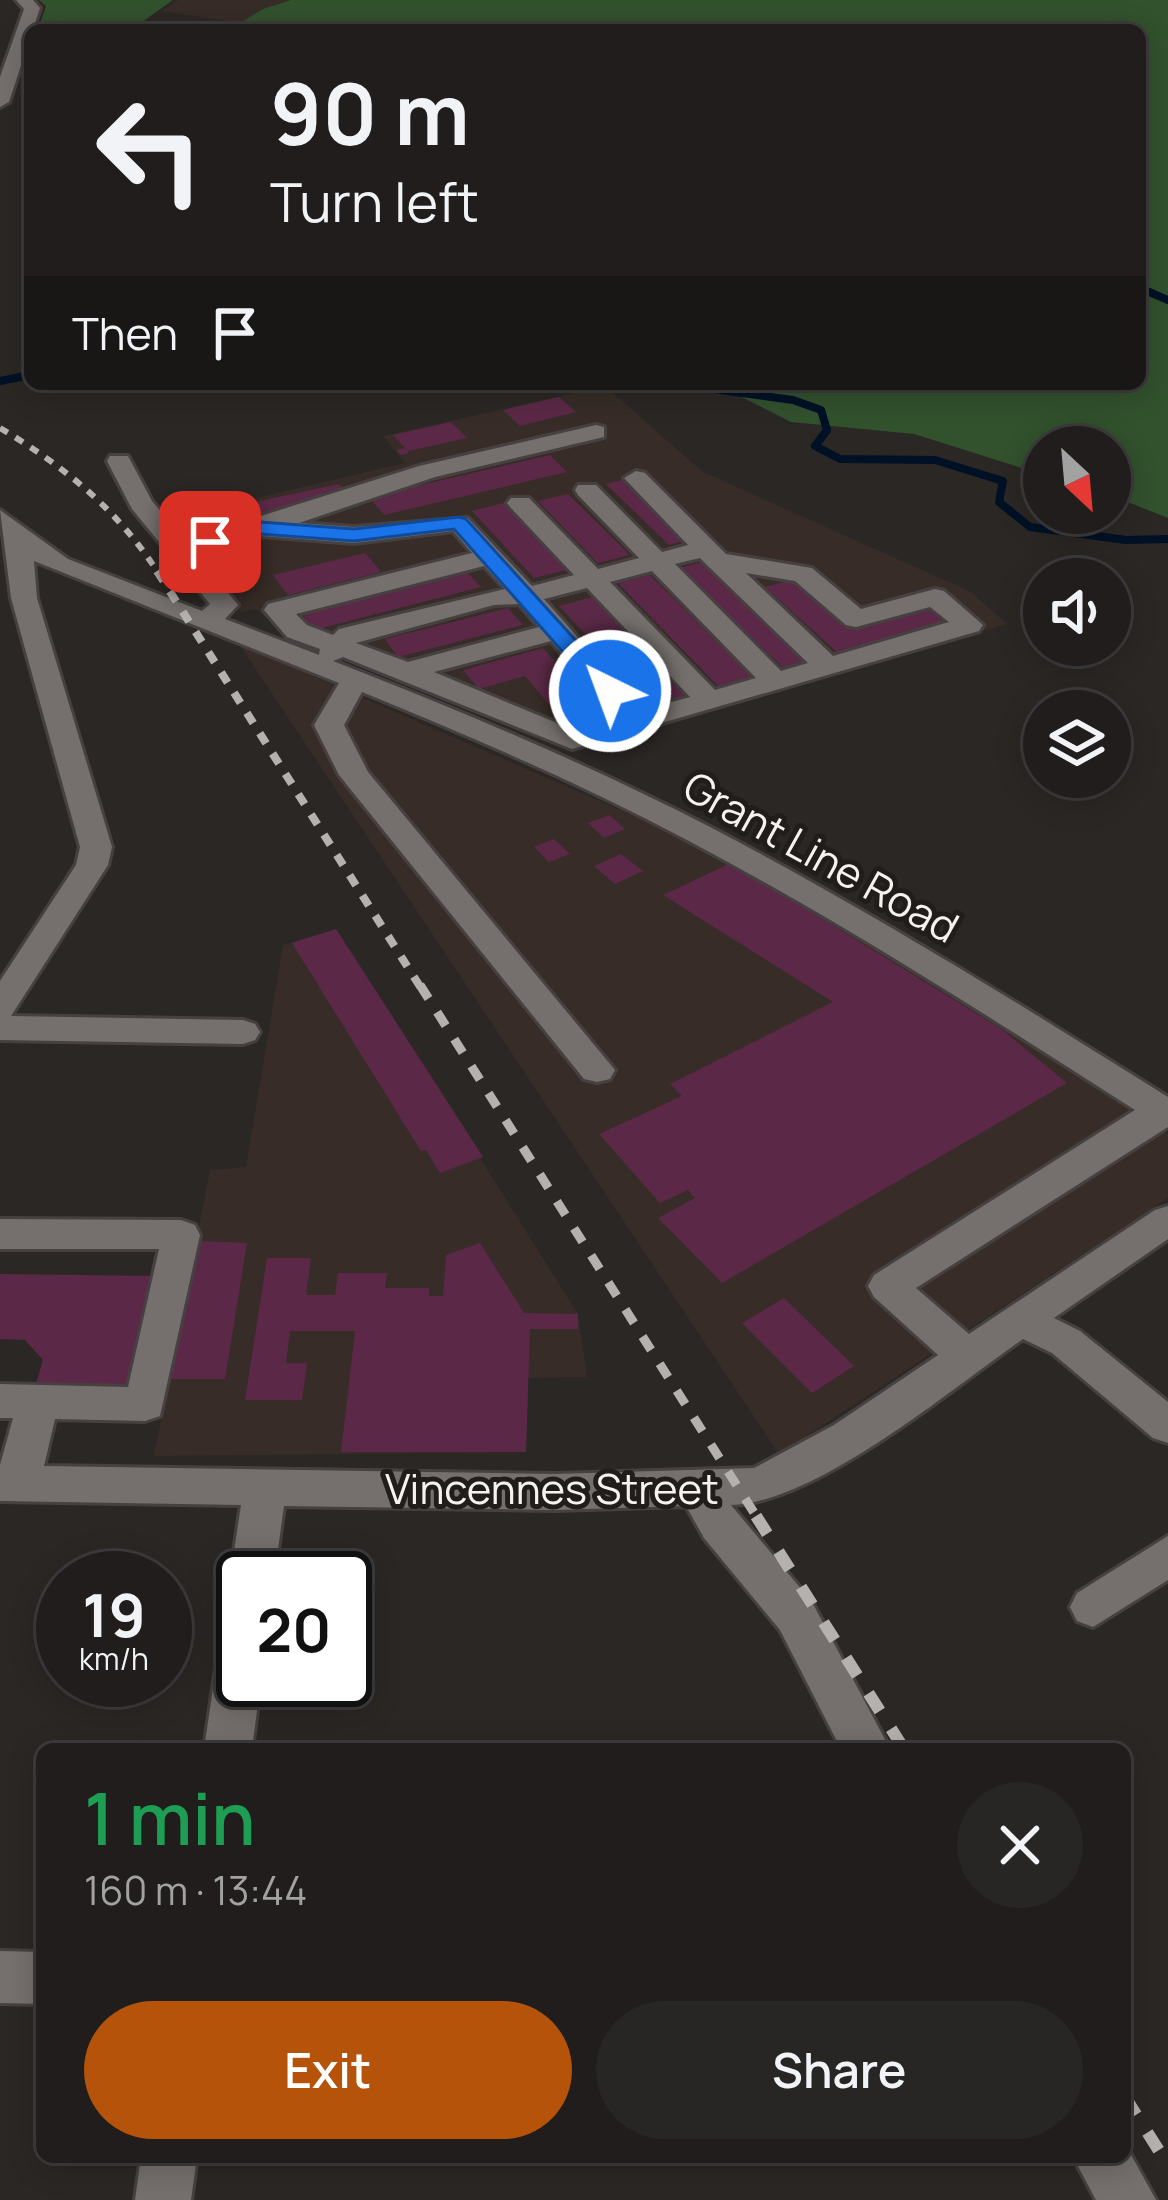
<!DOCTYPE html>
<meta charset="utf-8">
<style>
body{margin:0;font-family:Manrope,sans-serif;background:#282625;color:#f1f3f6;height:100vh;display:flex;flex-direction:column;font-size:45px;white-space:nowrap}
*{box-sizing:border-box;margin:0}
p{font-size:39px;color:#a2a2a3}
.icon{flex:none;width:66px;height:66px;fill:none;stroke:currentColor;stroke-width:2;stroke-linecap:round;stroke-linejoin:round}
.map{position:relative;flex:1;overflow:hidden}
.panel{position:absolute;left:36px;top:1743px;width:1095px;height:420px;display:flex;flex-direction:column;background:#201d1c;border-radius:18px;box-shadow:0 6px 30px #0003,0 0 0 3px #3d3b3b}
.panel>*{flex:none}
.banner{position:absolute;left:24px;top:24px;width:1122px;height:366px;border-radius:18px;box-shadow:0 6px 30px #0003,0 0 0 3px #3d3b3b;background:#201d1c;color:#f1f3f6;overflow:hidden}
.needle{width:78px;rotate:154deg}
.buttons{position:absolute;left:1023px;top:426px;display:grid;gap:24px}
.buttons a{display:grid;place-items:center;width:108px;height:108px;border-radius:50%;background:#201d1c;box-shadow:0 6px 30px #0003,0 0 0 3px #3d3b3b;font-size:60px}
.speed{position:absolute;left:36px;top:1551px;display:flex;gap:24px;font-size:60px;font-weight:700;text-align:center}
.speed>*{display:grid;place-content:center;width:156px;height:156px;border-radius:50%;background:#201d1c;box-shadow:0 6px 30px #0003,0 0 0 3px #3d3b3b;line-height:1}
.speed small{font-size:30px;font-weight:400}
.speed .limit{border:6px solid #111;border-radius:18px;background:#fff;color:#111}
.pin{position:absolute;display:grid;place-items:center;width:102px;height:102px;color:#fff;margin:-51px;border-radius:24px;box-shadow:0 6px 18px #0006}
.me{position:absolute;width:132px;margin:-66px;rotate:318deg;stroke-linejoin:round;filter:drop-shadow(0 0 9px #0008)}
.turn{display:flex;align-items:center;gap:42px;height:252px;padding:0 48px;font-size:54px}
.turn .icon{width:156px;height:156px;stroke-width:2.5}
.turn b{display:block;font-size:84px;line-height:102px}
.then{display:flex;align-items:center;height:114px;padding:0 48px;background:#0003;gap:24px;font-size:45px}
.round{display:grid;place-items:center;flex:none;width:126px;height:126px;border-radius:63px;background:#282625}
.summary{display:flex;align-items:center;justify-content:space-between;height:204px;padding:0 48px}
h1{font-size:72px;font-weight:600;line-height:90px;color:#1e9e55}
.cta{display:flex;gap:24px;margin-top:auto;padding:24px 48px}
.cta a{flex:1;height:138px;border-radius:72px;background:#b45309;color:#fff;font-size:48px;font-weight:600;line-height:138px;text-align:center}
.cta a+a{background:#282625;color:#f1f3f6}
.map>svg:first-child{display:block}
</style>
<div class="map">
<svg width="1168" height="2200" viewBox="0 0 1168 2200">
<rect width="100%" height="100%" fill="#2b2725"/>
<g fill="#372c27">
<polygon points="178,0 291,0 240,23 162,11"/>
<polygon points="605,386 703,472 971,592 1007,624 574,750 295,638 255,609 241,612 234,607 213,564 178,539 162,520 405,463 383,436"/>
<polygon points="239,644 722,854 1017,1031 1168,1134 1168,1198 779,1454"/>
<polygon points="336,929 578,1314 587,1377 528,1378 526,1452 154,1456 210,1170 246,1167 283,945"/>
</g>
<g fill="#32512d">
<polygon points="39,0 173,0 131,30 38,30 46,6"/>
<polygon points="291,0 1168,0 1168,518 1110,495 1110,447 1044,447 1044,475 914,434 791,422 716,384 1140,384 1140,30 229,30 263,9"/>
</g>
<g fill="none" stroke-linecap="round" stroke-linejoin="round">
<g stroke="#001125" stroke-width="8">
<polyline points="1140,288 1168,300"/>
<polyline points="0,381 30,375"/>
<polyline points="678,384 793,400 821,410 827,430 815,446 840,459 935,460 1003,481 999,502 1030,527 1126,540 1168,539"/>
</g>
</g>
<g fill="#5b2947">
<polygon points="559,397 576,412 520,426 503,410"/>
<polygon points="451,422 467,438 408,451 405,448 409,453 401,455 396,450 405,448 393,435"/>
<polygon points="550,455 567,472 384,515 369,497"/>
<polygon points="627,479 691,539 669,545 606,484"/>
<polygon points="339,484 348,493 330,502 202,531 190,516"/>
<polygon points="568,494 630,555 598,563 538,501"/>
<polygon points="503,503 566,570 534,578 472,511"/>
<polygon points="365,553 381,572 288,595 273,575"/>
<polygon points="702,562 811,665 787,671 679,568"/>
<polygon points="465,570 481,587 314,630 300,612"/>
<polygon points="650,575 755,680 722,690 618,583"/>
<polygon points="797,578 854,629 933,606 954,623 841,656 765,587"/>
<polygon points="592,597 689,700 655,709 559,606"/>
<polygon points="508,608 523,625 398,657 385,639"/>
<polygon points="543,648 605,718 569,728 525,676 479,689 463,670"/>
<polygon points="609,815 625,829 604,838 588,823"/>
<polygon points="554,839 570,854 549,862 534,847"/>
<polygon points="621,854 643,871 615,884 594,866"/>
<polygon points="731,863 1000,1028 1067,1083 722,1283 658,1218 695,1198 688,1190 660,1203 599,1134 682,1096 670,1084 833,1002 663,895"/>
<polygon points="336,929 483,1157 440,1173 426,1150 421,1151 292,943"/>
<polygon points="196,1241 247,1243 225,1379 170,1379"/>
<polygon points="480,1243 524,1313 578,1314 578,1329 530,1329 526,1452 341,1452 355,1331 290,1331 286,1363 307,1363 302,1400 245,1400 267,1258 311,1258 306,1295 335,1295 338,1273 387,1273 385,1288 429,1288 429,1296 443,1296 446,1255"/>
<polygon points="0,1274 162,1276 137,1389 35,1387 43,1360 25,1340 0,1339"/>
<polygon points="784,1298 854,1366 812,1393 742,1323"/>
</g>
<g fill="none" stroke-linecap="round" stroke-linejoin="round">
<g stroke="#464140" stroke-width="6">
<g id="minor">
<polygon points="16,0 33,0 40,8 9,102 0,107 0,77 24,9"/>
<path d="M 596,425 L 604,427 L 604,437 L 435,477 L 299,523 L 354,527 L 468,518 L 532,586 L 574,575 L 511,508 L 507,503 L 511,498 L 529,498 L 598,569 L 639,558 L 578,495 L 575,490 L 578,485 L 596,485 L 662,552 L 688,545 L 624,478 L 636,471 L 645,473 L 726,554 L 812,568 L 861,609 L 935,589 L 944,591 L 983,625 L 979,631 L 572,749 L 343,657 L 333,661 C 461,711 588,764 710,827 C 867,909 1018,1003 1168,1097 L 1168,1127 L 916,1288 L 969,1334 L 1155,1210 L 1168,1206 L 1168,1239 L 1054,1318 L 1080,1331 L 1168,1402 L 1168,1443 L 1153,1438 L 1052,1353 L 1023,1339 C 951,1389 816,1503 731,1505 L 812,1602 L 890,1749 L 841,1749 L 780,1630 L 704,1538 L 686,1506 L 555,1510 L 284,1506 L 274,1578 L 243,1578 L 243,1594 L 236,1592 L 230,1578 L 241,1505 L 0,1501 L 0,1465 L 13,1418 L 0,1418 L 0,1384 L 128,1387 L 159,1249 L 0,1249 L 0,1219 L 181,1220 L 195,1225 L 200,1235 L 160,1416 L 145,1421 L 55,1419 L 44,1466 L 555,1474 L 754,1468 L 834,1425 L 938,1355 L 874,1297 L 868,1286 L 874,1275 L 1135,1110 C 988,1016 841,921 687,840 C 582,784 472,737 362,692 L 344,725 L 368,772 L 615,1070 L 610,1079 L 597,1082 L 584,1079 L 339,775 L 314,725 L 339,683 L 34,561 L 37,598 L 112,847 L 108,865 L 11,1016 L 243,1020 L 255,1024 L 260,1032 L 255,1040 L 243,1044 L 0,1040 L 0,981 L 76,865 L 80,847 L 11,598 L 0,510 L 68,559 L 202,611 L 210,604 L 132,509 L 107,461 L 110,456 L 128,456 L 152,501 L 185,540 L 419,466 ZM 453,531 L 472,553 L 268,604 L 264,610 L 287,637 L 320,649 L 319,655 L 225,619 L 238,605 L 196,553 L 262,536 L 354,543 ZM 700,558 L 709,567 L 808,663 L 781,671 L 675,564 ZM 484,566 L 505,589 L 339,629 L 333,635 L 307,625 L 296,614 ZM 652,571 L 756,678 L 715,690 L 610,582 ZM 746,573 L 795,581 L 846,625 L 856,627 L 930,607 L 949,622 L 833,656 ZM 587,588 L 690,697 L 642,710 L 544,599 ZM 519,604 L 539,627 L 408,662 L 356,643 L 494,605 ZM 551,641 L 617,718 L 574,730 L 434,672 Z"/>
<polygon points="1168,1536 1168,1580 1093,1627 1077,1621 1070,1607 1077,1593"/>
<polygon points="243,1620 243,1680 261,1680 252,1749 204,1749 220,1641 227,1626"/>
<polygon points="0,1951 42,1952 42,2004 0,2003"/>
<polygon points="1125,2144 1156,2200 1096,2200 1073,2157 1125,2157"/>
<polygon points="141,2157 197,2157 191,2200 135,2200"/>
</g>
</g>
<use href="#minor" fill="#75706d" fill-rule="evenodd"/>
<path stroke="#b5b1af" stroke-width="6" stroke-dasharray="9 9" stroke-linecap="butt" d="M 0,428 C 64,466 119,511 159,574"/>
<polyline stroke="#b5b1af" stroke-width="8" stroke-dasharray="12 12" stroke-linecap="butt" points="157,571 421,988"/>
<polyline stroke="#b5b1af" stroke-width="9" stroke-dasharray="16 16" stroke-linecap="butt" points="420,985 758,1519"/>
<g stroke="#b5b1af" stroke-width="12" stroke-dasharray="21 21" stroke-linecap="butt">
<polyline points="756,1516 904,1749"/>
<polyline points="1125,2097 1168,2165"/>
</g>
</g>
<polygon fill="#1a73e8" stroke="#114b97" stroke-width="3" points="459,517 466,519 618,687 618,696 602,696 454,529 354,541 260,534 210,548 200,542 260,522 354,529"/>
<g text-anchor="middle" stroke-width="10" stroke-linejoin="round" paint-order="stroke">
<g font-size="42" fill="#f5f2f0" stroke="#211d1b">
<text transform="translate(821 857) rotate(29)" y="15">Grant Line Road</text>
<text x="552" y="1504">Vincennes Street</text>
</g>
</g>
</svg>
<div class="buttons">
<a><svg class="needle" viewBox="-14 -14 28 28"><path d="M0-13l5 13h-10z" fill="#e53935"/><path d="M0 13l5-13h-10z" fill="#a2a2a3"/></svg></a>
<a><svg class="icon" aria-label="sound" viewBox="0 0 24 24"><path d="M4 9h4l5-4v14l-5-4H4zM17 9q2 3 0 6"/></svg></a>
<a><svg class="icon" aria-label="layers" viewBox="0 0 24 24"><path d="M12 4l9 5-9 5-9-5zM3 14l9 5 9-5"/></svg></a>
</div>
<div class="speed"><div>19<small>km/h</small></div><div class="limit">20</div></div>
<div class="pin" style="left:210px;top:542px;background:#d93025"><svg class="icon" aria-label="arrive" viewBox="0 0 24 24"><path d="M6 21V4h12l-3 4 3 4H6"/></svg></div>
<svg class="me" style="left:610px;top:691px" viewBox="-20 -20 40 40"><circle r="17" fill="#1a73e8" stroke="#fff" stroke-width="3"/><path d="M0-11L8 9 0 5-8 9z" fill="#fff"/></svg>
<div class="banner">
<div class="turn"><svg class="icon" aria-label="left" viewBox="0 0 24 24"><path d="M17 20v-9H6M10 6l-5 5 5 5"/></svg><div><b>90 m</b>Turn left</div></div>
<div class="then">Then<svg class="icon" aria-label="arrive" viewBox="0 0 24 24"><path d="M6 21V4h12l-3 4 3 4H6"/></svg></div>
</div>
<section class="panel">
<div class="summary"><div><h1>1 min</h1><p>160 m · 13:44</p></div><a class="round"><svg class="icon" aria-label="close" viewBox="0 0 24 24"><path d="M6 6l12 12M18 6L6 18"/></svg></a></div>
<div class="cta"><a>Exit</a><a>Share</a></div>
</section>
</div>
